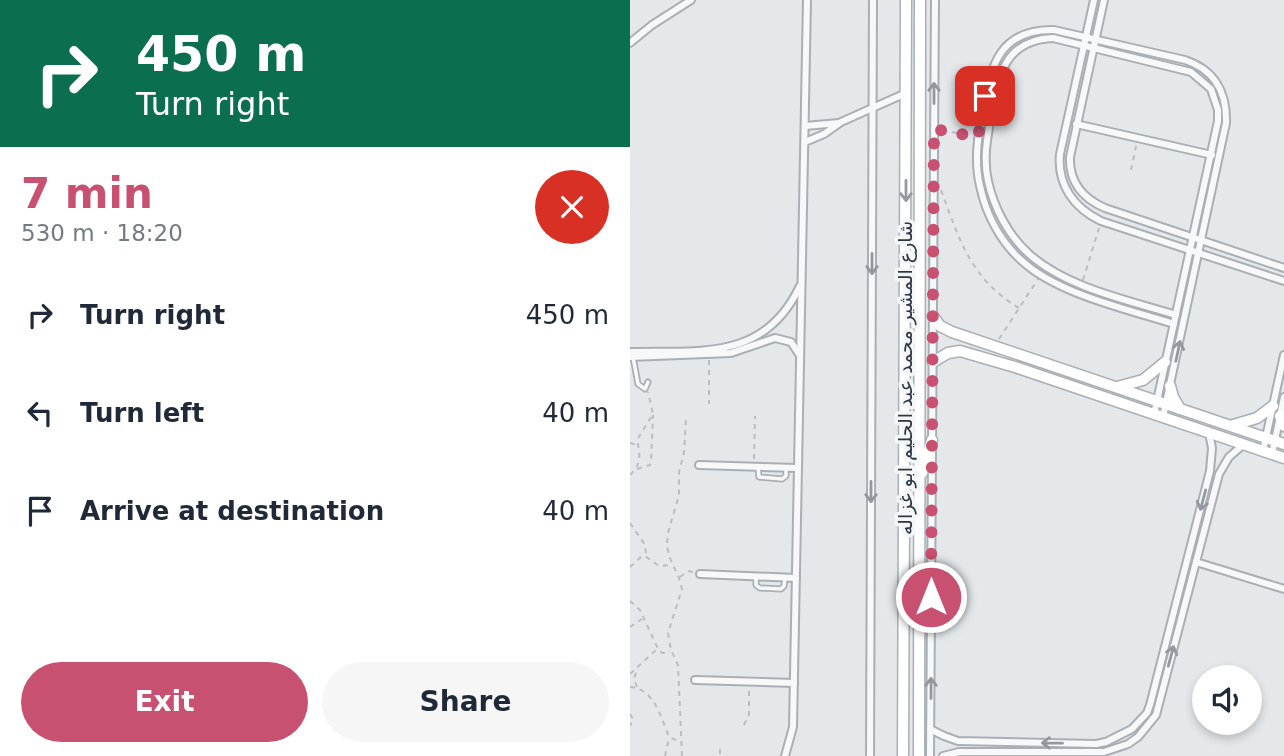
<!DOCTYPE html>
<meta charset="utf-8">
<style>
body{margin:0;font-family:"DejaVu Sans",Vazirmatn,sans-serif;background:#f6f6f7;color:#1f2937;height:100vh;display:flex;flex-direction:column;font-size:26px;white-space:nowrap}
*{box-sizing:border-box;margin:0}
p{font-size:23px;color:#747a83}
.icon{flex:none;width:38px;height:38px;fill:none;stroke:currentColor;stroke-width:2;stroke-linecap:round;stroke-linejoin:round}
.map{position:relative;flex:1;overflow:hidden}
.panel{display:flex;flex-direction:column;background:#fff;width:630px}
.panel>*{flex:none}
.guide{background:#0b6e4f;color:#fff;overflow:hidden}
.controls{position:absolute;left:562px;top:665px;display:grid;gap:14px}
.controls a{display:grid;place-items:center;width:70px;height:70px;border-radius:50%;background:#fff;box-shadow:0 4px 10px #0003;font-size:35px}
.pin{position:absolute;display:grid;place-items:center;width:60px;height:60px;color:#fff;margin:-30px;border-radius:14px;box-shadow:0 4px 10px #0006}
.me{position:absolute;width:77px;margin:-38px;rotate:0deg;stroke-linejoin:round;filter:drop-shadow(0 0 5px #0008)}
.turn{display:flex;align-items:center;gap:24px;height:147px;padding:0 21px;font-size:32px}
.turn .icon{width:91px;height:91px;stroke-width:2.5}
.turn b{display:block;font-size:49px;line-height:60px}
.round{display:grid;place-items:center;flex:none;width:74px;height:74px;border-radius:37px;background:#f6f6f7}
.head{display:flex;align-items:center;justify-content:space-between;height:119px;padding:0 21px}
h1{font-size:42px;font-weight:600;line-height:52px;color:#c85172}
.button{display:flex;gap:14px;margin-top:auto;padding:14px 21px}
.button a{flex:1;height:80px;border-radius:42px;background:#c85172;color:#fff;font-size:28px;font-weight:600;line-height:80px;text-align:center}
.button a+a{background:#f6f6f7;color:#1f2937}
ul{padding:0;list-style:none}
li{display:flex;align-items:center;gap:21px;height:98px;padding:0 21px}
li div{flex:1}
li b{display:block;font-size:26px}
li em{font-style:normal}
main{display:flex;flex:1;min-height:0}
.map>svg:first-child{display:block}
</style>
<main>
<section class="panel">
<div class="guide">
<div class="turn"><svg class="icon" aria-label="right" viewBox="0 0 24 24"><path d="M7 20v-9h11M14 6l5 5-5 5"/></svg><div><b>450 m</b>Turn right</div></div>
</div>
<div class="head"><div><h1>7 min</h1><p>530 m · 18:20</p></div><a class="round" style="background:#d93025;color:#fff"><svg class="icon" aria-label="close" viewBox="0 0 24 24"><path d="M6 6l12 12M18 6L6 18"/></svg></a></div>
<ul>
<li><svg class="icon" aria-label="right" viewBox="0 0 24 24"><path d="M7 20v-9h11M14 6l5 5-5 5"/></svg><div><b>Turn right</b></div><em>450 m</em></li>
<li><svg class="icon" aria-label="left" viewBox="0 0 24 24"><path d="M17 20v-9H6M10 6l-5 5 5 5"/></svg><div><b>Turn left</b></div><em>40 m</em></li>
<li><svg class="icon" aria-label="arrive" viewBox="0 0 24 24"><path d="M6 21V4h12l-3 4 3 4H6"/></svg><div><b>Arrive at destination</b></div><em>40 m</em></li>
</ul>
<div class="button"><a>Exit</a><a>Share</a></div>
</section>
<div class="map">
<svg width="654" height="756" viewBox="0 0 654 756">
<rect width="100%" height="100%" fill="#e4e8eb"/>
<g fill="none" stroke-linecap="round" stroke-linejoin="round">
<g stroke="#a9afb5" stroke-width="7">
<g id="lane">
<polyline points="3,357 8,384 15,389 18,382"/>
<polyline points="128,467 129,477 152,479 156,476 156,468"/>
<polyline points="126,577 126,585 130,588 151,589 154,586 155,578"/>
</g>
</g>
<g stroke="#a9afb5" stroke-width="10">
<g id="street">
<path d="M 464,0 L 430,154 C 427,185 444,208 471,221 L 654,281"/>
<path d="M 474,0 L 440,157 C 439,182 452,198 475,208 L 654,268"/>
<polyline points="0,43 22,25 61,0"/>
<polyline points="446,124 582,155"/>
<polyline points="175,126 209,123"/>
<polyline points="175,142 194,134 211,122 276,93"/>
<path d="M 0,352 C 70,350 134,362 170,286"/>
<polyline points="0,357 101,353 145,338 161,342 169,354"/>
<path d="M 524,414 L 527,401 L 588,121 L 588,110 L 581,89 L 561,72 L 423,38 C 373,40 368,78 361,117 C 357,138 353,159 358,181 C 364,208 378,235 399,254 C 437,288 498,300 546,315"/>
<path d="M 533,417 L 596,123 C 597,93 585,70 555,60 L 424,30 C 368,29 361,67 352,112 C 348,137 344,161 350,186 C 356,214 370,241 391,260 C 427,294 497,309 544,324"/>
<polyline points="633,451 654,355"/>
<polyline points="642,454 654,397"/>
<polyline points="69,465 168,468"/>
<polyline points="566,562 654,589"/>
<polyline points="70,574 166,578"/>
<polyline points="65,680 164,683"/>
<polyline points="300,729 314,736 328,741 466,744 476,742 502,729 517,713 520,705 580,471 582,448 579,433"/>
<polyline points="155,756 163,727 177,0"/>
<polyline points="240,756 243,0"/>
<polyline points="300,756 305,0"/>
<polyline points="313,756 329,752 474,752 498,744 508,737 526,715 589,474 599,457 614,444"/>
</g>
</g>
<g stroke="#a9afb5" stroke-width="13">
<g id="secondary">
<polyline points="303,316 310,326 322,332 654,444"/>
<polyline points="303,362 318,353 330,351 385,367 654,458"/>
<polyline points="540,386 543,397 550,409"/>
<polyline points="487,387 513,380 535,362"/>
<polyline points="650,416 654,426"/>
<polyline points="603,425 627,418 643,406"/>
<polyline points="292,473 302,440"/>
<polyline points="273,756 276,0"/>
<polyline points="289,756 290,0"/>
</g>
</g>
<g stroke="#babec2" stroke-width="2" stroke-dasharray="5 5" stroke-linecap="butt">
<polyline points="312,130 341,136"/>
<polyline points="501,170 506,146"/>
<path d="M 311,190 C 330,241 340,278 389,308"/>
<polyline points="453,280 469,228"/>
<polyline points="369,339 408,279"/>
<polyline points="79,360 79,404"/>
<polyline points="0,443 7,445"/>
<polyline points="124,459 125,416"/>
<polyline points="7,469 20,465 21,462 23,415"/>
<path d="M 0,475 C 12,464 10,454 7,440 L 23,414 L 18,392"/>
<polyline points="0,523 15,545 16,555"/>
<polyline points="0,567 11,557 15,556 29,566 41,565"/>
<polyline points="50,577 58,571 63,572"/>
<polyline points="0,601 10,610 29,651 33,653 40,651"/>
<polyline points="0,627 12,619"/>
<polyline points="0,674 27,649"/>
<path d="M 0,687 C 25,689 31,718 39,737 L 51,742"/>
<polyline points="7,687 4,679 7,669"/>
<polyline points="0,714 3,719 0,726"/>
<polyline points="114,725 119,714 119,690"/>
<polyline points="90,749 90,756"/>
<polyline points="35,756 39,738"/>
<polyline points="52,756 48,665 41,650 38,633 52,589 49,578 39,556 37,545 38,533 49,495 49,472 54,453 56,419"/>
</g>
<use href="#lane" stroke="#f7f8f9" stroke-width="3.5"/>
<use href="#street" stroke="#f7f8f9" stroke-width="6"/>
<use href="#secondary" stroke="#fff" stroke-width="10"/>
</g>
<defs><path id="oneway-shaft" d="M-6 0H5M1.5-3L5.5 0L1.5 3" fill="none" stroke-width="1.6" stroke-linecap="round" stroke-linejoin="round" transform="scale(1.75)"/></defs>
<g stroke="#92989e">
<use href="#oneway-shaft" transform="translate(304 93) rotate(-90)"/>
<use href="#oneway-shaft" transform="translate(242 264) rotate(90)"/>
<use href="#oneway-shaft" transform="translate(548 351) rotate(-78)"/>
<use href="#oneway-shaft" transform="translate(241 492) rotate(90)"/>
<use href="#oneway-shaft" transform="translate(573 500) rotate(105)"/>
<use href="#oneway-shaft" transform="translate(541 656) rotate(-75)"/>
<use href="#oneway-shaft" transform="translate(301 688) rotate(-90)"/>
<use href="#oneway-shaft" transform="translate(422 743) rotate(-179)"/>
</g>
<use stroke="#969ba1" href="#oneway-shaft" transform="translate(276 191) rotate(90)"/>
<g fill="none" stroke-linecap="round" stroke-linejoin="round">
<polyline stroke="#c85172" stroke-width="12" stroke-dasharray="0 21.6" points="301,597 304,129 348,137 355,96"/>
</g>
<g text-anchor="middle" stroke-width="7" stroke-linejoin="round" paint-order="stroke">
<g font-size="19" fill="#2c3743" stroke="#f4f6f8">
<text transform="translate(275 378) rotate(-90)" y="7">شارع المشير محمد عبد الحليم ابو غزاله</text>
</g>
</g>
</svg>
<div class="controls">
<a><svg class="icon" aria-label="sound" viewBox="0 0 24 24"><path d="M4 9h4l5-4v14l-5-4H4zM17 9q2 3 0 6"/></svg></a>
</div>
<div class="pin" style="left:355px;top:96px;background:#d93025"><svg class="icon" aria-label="arrive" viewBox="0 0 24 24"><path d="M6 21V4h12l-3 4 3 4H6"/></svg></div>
<svg class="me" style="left:301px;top:597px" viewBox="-20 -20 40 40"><circle r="17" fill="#c85172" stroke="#fff" stroke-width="3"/><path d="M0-11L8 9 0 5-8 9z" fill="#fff"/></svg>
</div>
</main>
